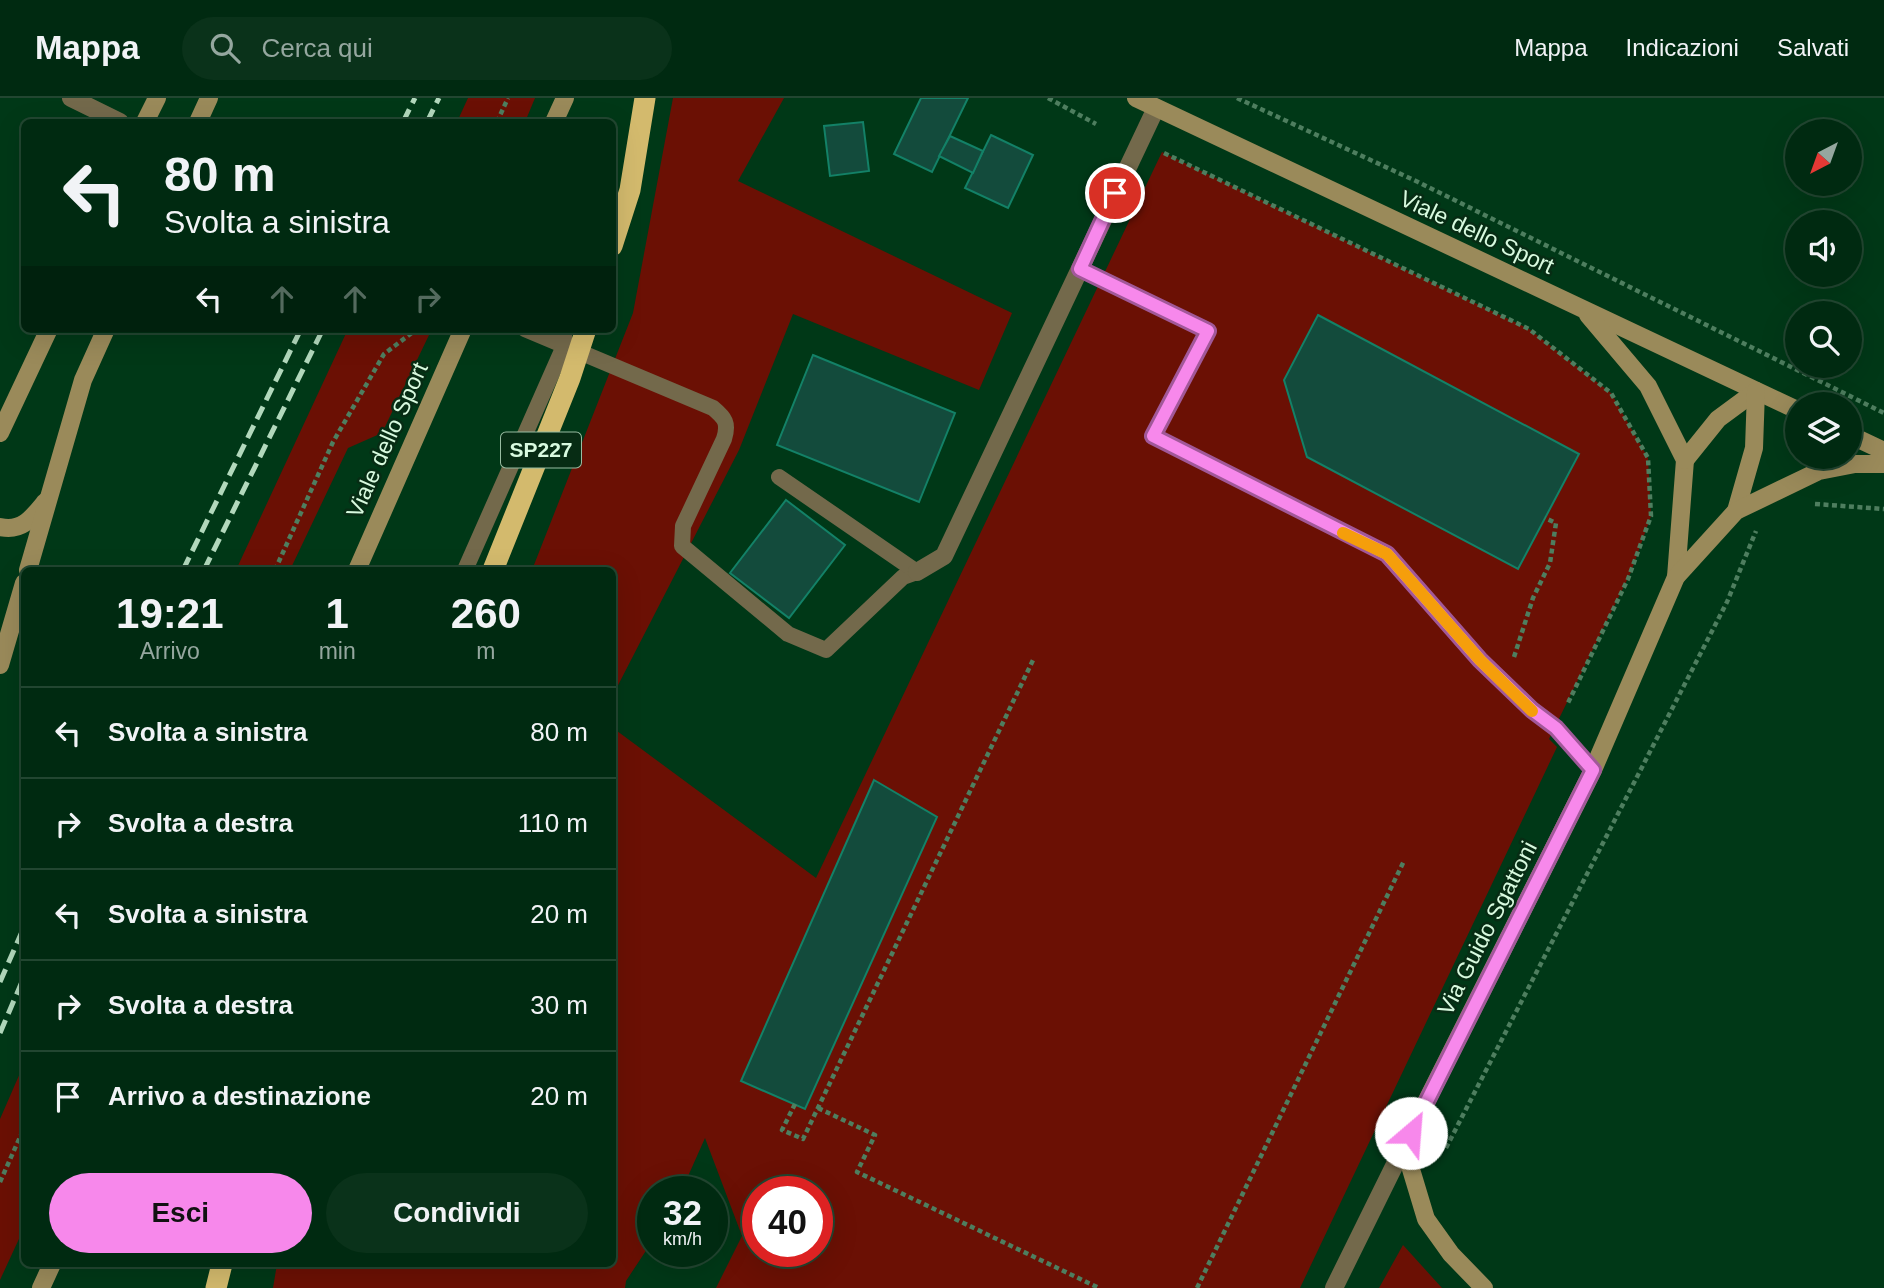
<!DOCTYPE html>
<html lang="it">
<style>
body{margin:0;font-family:Helvetica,sans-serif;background:#0a321a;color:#f1f3f6;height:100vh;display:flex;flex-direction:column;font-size:26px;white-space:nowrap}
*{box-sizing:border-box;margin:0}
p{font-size:23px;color:#95a79f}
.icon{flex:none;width:38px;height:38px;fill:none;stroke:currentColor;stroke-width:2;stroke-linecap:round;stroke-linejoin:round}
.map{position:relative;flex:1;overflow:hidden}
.drawer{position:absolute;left:21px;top:469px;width:595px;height:700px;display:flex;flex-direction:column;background:#002a11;border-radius:10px;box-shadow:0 7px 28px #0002,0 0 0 2px #224631}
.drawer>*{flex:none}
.hud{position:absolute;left:21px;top:21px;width:595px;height:214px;border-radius:10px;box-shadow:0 7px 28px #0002,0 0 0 2px #224631;background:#002a11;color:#f1f3f6;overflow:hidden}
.needle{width:46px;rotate:221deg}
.fabs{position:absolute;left:1785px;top:21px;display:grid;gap:14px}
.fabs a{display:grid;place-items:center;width:77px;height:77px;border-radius:50%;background:#002a11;box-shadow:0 7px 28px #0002,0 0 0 2px #224631;font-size:35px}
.speed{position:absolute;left:637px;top:1078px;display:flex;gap:14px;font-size:35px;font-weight:700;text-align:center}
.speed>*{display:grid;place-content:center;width:91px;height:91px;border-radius:50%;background:#002a11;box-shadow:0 7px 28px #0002,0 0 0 2px #224631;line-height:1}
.speed small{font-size:18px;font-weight:400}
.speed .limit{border:10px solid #d22;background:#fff;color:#111}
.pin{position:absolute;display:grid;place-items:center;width:60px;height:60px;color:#fff;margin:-30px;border:4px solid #fff;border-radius:50%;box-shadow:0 2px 7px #0007}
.me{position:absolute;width:77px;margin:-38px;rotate:27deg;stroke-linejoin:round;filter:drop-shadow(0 0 5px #0008)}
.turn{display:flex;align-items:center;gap:24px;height:147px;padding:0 28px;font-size:32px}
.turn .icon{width:91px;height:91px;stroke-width:2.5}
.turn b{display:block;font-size:49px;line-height:60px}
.lanes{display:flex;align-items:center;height:66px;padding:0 28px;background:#0003;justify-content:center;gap:35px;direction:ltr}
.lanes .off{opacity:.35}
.eta{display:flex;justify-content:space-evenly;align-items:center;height:119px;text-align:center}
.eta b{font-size:42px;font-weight:800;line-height:49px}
.button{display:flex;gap:14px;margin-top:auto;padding:14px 28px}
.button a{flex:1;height:80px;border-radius:42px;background:#f788eb;color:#111;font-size:28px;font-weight:800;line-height:80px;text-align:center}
.button a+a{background:#0a321a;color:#f1f3f6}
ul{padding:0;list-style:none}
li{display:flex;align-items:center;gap:21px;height:91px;padding:0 28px;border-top:2px solid #224631}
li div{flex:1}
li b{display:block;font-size:26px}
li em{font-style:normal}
header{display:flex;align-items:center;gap:42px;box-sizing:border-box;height:98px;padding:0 35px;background:#002a11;border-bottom:2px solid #224631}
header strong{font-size:33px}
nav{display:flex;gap:38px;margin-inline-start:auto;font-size:24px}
.search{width:490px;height:63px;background:#0a321a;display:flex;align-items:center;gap:18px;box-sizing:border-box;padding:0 24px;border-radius:38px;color:#95a79f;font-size:26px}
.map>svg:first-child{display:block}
</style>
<header>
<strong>Mappa</strong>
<div class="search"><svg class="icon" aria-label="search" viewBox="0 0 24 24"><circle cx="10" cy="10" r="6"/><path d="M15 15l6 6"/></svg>Cerca qui</div>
<nav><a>Mappa</a><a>Indicazioni</a><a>Salvati</a></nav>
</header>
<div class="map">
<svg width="1884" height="1190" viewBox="0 0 1884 1190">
<rect width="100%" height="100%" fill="#003817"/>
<g fill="#6b1004" fill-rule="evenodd">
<polygon points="468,0 535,0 525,24 457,24"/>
<polygon points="673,0 784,0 738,83 1012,215 979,292 793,216 739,352 613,597 612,472 532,472 633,215"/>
<path d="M 1162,54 L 1529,231 L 1611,295 L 1648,360 L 1651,418 L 1631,474 L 1549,641 L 1557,649 L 1300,1190 L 716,1190 L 742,1138 L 705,1040 L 681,1094 L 653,1094 L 653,1142 L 626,1183 L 625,1190 L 273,1190 L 277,1166 L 612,1166 L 613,630 L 816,780 ZM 758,1094 L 817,1094 L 817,1153 L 758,1153 Z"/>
<polygon points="348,231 423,231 429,237 382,335 348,350 290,472 236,472"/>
<polygon points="24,966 24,1130 0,1182 0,1021"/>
<polygon points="1403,1147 1442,1190 1379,1190"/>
</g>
<g fill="#134b3c" stroke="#138167" stroke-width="2">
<polygon points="921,0 968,0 932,74 894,56"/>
<polygon points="863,24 869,73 830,78 824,28"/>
<polygon points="991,37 1033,57 1008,110 965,90"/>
<polygon points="950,38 983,53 973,75 939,58"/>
<polygon points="1318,217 1579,356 1518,471 1307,359 1284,282"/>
<polygon points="813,257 955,315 919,404 777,347"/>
<polygon points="786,402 845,447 789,520 730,475"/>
<polygon points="874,682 937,719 805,1011 741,983"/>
</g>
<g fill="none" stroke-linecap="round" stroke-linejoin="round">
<g stroke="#4e7e5f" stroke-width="4.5" stroke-dasharray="5 3.5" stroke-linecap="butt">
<polyline points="1048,0 1096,26"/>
<polyline points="1237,0 1418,84 1884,315"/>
<polyline points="497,24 508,0"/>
<polyline points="1164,55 1529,231 1611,295 1648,360 1651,418 1628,481 1567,607"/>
<polyline points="1815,406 1884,411"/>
<polyline points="275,472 333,344 384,256 417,231"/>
<polyline points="1514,559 1533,500 1550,465 1556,425 1545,420"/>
<polyline points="795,1006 782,1032 803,1041 1034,560"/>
<polyline points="818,1010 875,1037 857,1074 1099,1190"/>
<polyline points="1446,1050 1727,504 1756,433"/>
<polyline points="0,1084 24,1030"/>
<polyline points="1197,1190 1404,763"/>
</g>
<g stroke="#73694b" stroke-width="16">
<polyline points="1080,171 1208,233 1153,338 1387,456 1480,562 1532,612 1556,630 1593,672"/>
<path d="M 525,231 L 713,310 C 725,320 729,325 724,341 L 683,428 L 682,448 L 788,536 L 826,552 L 903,479 L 917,474"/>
<polyline points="779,379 917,474"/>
<polyline points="465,472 564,248 564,231"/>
</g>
<g stroke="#73694b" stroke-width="18">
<polyline points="71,0 120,24"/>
<polyline points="917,474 944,458 1156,10"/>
<polyline points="1334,1190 1404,1048"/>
</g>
<g stroke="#9a8a5a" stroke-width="18">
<polyline points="1136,0 1797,312"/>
<polyline points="145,24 157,0"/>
<polyline points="198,24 209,0"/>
<polyline points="554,24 565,0"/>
<polyline points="1588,217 1648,288 1685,362 1676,479"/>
<polyline points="0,335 49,231"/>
<polyline points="1850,337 1884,353"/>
<polyline points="1685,362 1718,321 1756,293"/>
<polyline points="1736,413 1754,350 1756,293"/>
<path d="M 0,429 C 22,434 32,420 45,404"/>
<polyline points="28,472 83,282 106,231"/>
<polyline points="357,472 463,231"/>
<polyline points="0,567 24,485"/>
<polyline points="41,1190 52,1166"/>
<polyline points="1484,1190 1451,1156 1426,1121 1404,1048 1593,672 1676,479 1736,413 1819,373 1855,366 1884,366"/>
</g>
<g stroke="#d3ba6d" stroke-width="21">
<polyline points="612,148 630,92 645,0"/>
<polyline points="216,1190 222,1166"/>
</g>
<g stroke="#b2d8bc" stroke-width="5" stroke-dasharray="14 7" stroke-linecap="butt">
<polyline points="403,24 415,0"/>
<polyline points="427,24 439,0"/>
<polyline points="183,472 301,231"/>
<polyline points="204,472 323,231"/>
<polyline points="0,884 24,829"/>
<polyline points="0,935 24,879"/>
</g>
<polyline stroke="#d3ba6d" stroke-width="21" points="493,472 570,280 586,231"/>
</g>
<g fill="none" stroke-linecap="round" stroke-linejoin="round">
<g stroke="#a15899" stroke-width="18">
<polyline id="route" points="1115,95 1080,171 1208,233 1153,338 1387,456 1480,562 1532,612 1556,630 1593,672 1411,1035"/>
</g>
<use href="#route" stroke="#f788eb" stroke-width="12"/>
<polyline stroke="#f59e0b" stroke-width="12" points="1343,435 1387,456 1480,562 1532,613"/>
</g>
<g text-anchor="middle" stroke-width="5" stroke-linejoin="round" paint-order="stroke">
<rect fill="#072c14" stroke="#99bca2" stroke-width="2" x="501" y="334.5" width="80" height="35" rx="5"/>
<g font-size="21" font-weight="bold" fill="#d8fadf">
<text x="541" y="359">SP227</text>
</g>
<g font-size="23" fill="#d8fadf" stroke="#072c14">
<text transform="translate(1477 134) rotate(25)" y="8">Viale dello Sport</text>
<text transform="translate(387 342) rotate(-66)" y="8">Viale dello Sport</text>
<text transform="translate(1487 830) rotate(-63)" y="8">Via Guido Sgattoni</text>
</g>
</g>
</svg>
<div class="fabs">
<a><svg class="needle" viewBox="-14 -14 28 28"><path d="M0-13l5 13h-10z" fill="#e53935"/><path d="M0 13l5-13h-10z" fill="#95a79f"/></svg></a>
<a><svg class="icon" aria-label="sound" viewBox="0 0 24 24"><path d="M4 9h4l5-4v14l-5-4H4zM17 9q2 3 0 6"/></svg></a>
<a><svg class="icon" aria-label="search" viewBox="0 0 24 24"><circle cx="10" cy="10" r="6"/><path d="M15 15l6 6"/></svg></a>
<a><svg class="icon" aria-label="layers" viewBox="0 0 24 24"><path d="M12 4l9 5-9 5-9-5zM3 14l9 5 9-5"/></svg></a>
</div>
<div class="speed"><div>32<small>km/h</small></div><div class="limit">40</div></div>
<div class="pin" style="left:1115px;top:95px;background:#d93025"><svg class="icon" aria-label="arrive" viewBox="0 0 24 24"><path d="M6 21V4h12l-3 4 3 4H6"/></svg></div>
<svg class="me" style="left:1411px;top:1035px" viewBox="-20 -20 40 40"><circle r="19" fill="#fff"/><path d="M0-13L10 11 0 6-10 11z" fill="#f788eb"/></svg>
<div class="hud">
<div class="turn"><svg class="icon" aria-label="left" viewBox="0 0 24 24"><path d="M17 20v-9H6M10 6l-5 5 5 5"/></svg><div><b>80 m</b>Svolta a sinistra</div></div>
<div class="lanes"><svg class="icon" aria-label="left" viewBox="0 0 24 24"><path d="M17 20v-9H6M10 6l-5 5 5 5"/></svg><svg class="icon off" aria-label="ahead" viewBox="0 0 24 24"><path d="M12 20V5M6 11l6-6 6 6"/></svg><svg class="icon off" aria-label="ahead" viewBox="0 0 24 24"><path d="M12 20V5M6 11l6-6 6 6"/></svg><svg class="icon off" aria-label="right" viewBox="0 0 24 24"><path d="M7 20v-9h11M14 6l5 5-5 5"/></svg></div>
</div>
<section class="drawer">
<div class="eta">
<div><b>19:21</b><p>Arrivo</p></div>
<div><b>1</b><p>min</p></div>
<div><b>260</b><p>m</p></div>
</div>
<ul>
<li><svg class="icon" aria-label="left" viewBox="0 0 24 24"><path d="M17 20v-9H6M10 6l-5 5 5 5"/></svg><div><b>Svolta a sinistra</b></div><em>80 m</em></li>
<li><svg class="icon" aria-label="right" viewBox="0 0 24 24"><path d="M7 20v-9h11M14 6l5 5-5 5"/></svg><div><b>Svolta a destra</b></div><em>110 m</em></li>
<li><svg class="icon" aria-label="left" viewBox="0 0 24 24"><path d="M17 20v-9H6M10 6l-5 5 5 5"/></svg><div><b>Svolta a sinistra</b></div><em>20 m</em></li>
<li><svg class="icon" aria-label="right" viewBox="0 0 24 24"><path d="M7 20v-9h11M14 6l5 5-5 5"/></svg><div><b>Svolta a destra</b></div><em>30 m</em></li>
<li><svg class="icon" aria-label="arrive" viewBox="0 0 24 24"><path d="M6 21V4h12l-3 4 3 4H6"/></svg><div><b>Arrivo a destinazione</b></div><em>20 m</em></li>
</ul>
<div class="button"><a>Esci</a><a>Condividi</a></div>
</section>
</div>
